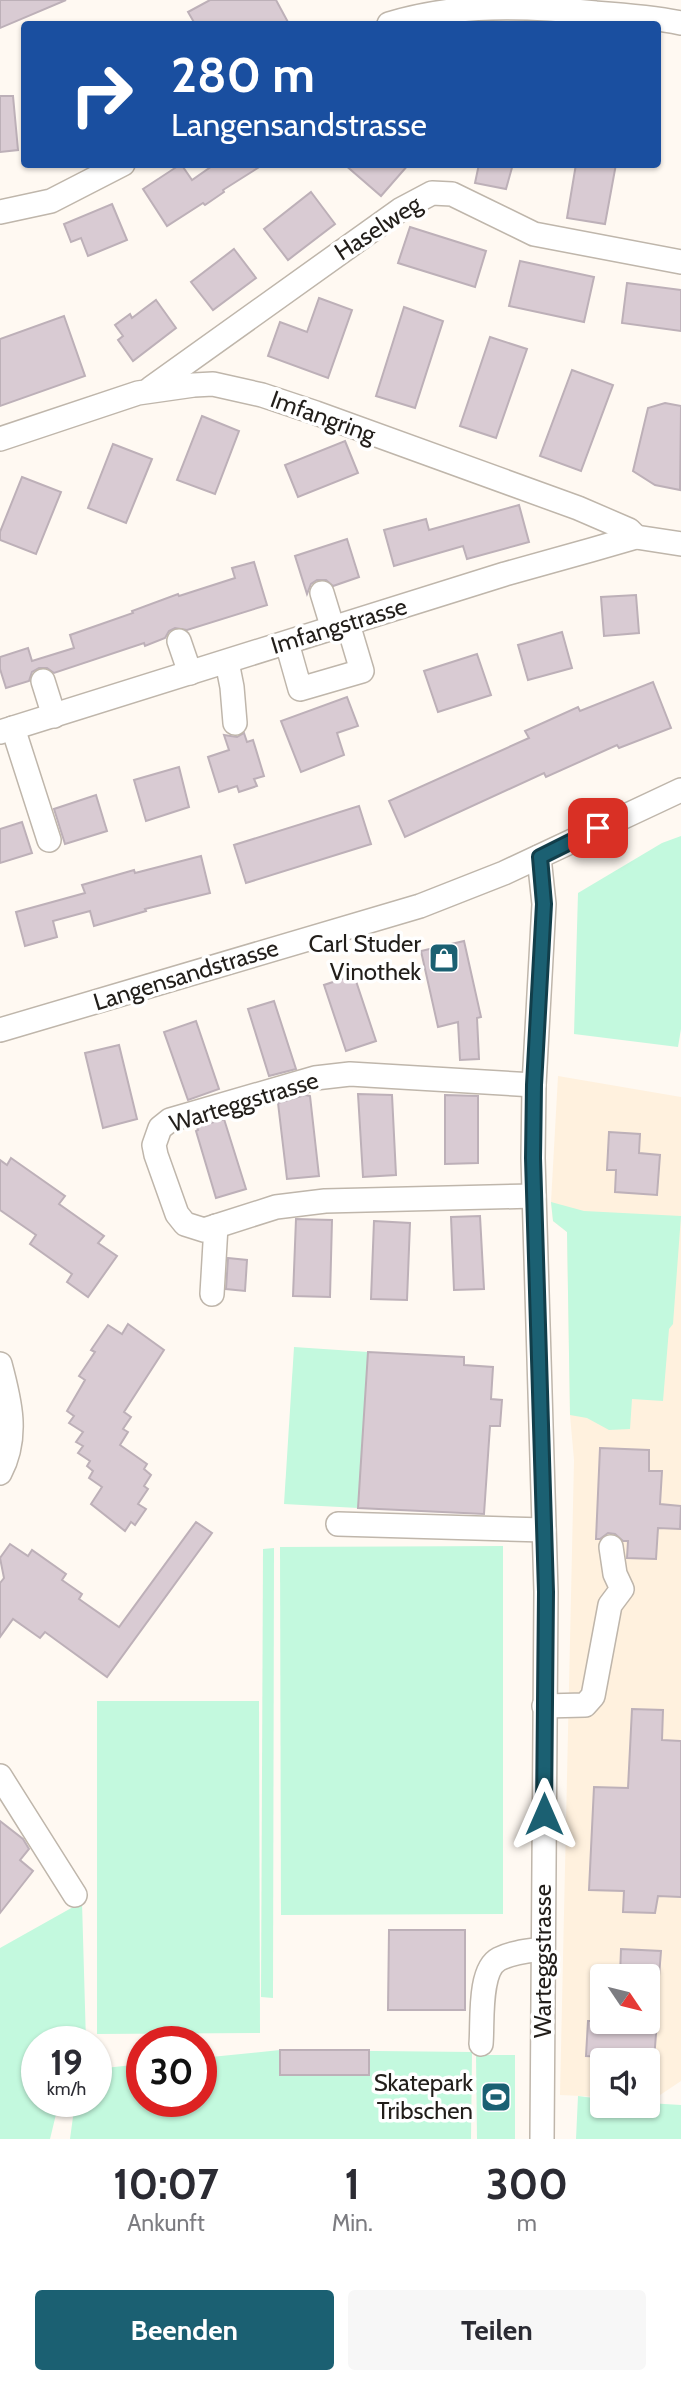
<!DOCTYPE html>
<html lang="de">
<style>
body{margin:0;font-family:Cabin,sans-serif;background:#f7f7f7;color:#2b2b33;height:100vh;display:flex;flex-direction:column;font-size:26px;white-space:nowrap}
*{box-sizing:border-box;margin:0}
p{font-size:23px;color:#7c7c81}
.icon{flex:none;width:38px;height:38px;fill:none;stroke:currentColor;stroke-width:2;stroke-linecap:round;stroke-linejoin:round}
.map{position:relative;height:2139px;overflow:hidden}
.side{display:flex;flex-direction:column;background:#fff;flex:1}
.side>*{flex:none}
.top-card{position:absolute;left:21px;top:21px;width:640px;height:147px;border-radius:7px;box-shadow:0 2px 5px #0004;background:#1a4fa0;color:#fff;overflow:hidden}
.needle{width:46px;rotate:125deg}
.buttons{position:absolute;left:590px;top:1964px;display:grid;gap:14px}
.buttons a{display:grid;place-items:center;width:70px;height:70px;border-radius:7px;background:#fff;box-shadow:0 2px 5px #0004;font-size:35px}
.speed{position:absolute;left:21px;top:2026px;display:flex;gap:14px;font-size:35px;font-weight:700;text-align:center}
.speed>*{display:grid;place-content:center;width:91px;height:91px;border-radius:50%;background:#fff;box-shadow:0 2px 5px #0004;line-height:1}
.speed small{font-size:18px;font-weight:400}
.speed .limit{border:10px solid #d22;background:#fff;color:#111}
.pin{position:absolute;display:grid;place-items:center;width:60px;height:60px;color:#fff;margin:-30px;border-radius:14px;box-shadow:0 4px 10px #0006}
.me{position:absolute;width:77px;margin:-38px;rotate:0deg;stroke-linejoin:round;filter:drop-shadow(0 0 5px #0008)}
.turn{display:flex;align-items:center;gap:24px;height:147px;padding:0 35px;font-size:32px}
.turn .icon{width:91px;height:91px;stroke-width:2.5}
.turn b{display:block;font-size:49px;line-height:60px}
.eta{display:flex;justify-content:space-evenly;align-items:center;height:119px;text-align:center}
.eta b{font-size:42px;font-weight:800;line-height:49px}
.cta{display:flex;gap:14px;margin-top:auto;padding:14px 35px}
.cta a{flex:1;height:80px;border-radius:7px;background:#1b6072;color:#fff;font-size:28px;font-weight:800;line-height:80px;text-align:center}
.cta a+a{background:#f7f7f7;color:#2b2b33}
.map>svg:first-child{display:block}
</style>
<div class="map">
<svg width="681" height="2139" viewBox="0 0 681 2139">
<rect width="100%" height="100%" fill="#fff9f2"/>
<path fill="#fff1de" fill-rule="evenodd" d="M 558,1076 L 681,1097 L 681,2081 L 654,2099 L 648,2099 L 648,2060 L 602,2060 L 602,2097 L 560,2095 L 574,1460 L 570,1415 L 567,1232 L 553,1221 L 551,1202 ZM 602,1976 L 648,1976 L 648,2021 L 602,2021 Z"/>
<g fill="#c3f9de">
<polygon points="681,836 681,1029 678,1047 574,1034 578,893 662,843"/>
<polygon points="551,1202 584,1211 681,1216 673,1324 669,1329 663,1401 632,1399 630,1429 609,1430 587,1418 570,1415 567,1232 553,1221"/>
<polygon points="294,1347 368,1352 358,1508 284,1504"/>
<polygon points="503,1546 503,1914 281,1915 280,1547"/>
<polygon points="274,1548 273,1998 261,1997 263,1549"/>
<polygon points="97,1701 259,1701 260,2033 97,2034"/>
<polygon points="82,1902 86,2042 37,2042 37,2102 59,2102 50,2139 0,2139 0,1948"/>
<polygon points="280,2050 472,2052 471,2139 70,2139 75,2102 96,2102 96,2069 142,2064 142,2102 201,2102 201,2058"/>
<polygon points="476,2055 515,2055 515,2139 477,2139"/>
<polygon points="578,2096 602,2099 602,2105 648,2105 648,2103 681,2105 681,2139 576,2139"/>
</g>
<g fill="#d9cbd3" stroke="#bdb0b8" stroke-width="2">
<polygon points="0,0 66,0 0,28"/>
<polygon points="210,0 276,0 289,24 195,24 188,12"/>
<polygon points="0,96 13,96 18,150 0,152"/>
<polygon points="181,164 192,180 215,164 264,164 223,190 224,192 205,205 203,203 167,226 143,189"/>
<polygon points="344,164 409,164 381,196"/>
<polygon points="479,164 513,164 506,189 475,183"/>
<polygon points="576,164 616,164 605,224 567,218"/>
<polygon points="311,192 335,224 288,260 264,229"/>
<polygon points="112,204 127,240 88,256 81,238 71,242 64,224"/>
<polygon points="410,227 486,251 475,287 398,263"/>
<polygon points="234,249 256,278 213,310 191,282"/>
<polygon points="520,261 594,277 584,322 509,306"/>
<polygon points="627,283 681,290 681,331 622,323"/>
<polygon points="319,298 352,310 328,378 268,356 280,322 307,332"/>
<polygon points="156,300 176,328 133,361 118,340 123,336 115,325 130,314 132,318"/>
<polygon points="404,307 443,321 415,408 376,396"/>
<polygon points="64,316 85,376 0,406 0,339"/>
<polygon points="490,337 527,349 496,438 460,426"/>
<polygon points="572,370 613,385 581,471 540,456"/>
<polygon points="665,403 681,406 680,490 655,485 633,471 648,408"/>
<polygon points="202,416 239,431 215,494 177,480"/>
<polygon points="345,441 358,473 298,497 285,465"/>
<polygon points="113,444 152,459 126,523 88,508"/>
<polygon points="22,477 61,492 36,554 0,540 0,532"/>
<polygon points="519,505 529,542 467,559 463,546 394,566 384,530 426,519 429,530"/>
<polygon points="347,539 359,577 333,586 326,580 317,580 311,584 307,594 295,556"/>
<polygon points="254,562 267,605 187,630 175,628 169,631 165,638 145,646 144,643 54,673 47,668 39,668 32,672 29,681 6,688 0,669 0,657 28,648 32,661 74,648 70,635 133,613 132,611 178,594 179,596 235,578 232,568"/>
<polygon points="636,595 639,633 604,636 601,597"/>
<polygon points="562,632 572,668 528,680 518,645"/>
<polygon points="477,654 491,695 438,712 424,671"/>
<polygon points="653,682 671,728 619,748 617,745 546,777 544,773 405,837 389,801 529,738 525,731 578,707 580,711"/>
<polygon points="347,697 358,726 337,733 344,755 301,772 281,721"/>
<polygon points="244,733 247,742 253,740 264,776 254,779 257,786 239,792 237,786 219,792 208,757 229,750 224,735 237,737"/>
<polygon points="179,767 189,807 146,821 134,780"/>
<polygon points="96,795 107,831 65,844 54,809"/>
<polygon points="359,806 371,844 246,883 234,845"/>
<polygon points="22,822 32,853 0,863 0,829"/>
<polygon points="201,856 210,893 145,909 146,911 94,926 90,911 53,921 57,937 25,946 16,912 85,893 82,885 134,870 135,873"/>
<polygon points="464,941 481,1017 477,1018 479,1059 460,1060 458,1022 438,1027 421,951"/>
<polygon points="354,975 376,1041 346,1051 324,985"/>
<polygon points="274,1001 296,1069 269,1076 248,1009"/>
<polygon points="196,1021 219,1089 188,1100 164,1032"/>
<polygon points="119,1045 137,1119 103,1128 85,1053"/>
<polygon points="358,1094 392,1095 396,1175 363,1177"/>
<polygon points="305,1095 310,1096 319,1176 287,1179 278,1103"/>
<polygon points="445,1095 478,1096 478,1163 445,1164"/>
<polygon points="224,1119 246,1189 216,1198 196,1131 198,1130 197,1127"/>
<polygon points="609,1132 640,1134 639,1153 660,1155 657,1195 615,1192 616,1170 607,1170"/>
<polygon points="11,1158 65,1196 59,1204 104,1236 98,1243 117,1256 88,1297 67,1282 72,1274 30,1244 36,1235 0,1210 0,1160 7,1165"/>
<polygon points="480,1216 484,1289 454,1290 451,1217"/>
<polygon points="296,1219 332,1220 330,1297 293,1296"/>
<polygon points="374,1221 410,1223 407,1300 371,1299"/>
<polygon points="228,1258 247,1260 245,1291 226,1289"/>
<polygon points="128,1324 164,1350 124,1412 131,1417 123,1429 128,1432 120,1445 147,1464 144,1469 151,1475 144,1486 148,1489 138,1504 146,1509 135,1525 131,1522 125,1531 91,1504 102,1487 89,1478 93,1471 87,1466 90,1461 78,1453 83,1446 76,1442 83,1432 69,1423 74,1416 67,1411 85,1380 79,1376 95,1352 91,1350 108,1325 122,1334"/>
<polygon points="368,1352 464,1357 464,1365 493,1367 491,1399 502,1400 500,1426 490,1426 484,1514 358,1508"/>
<polygon points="600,1448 649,1450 649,1471 662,1471 660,1504 681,1506 680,1529 658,1528 656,1559 627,1558 628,1541 623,1541 615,1534 608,1533 600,1539 596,1539"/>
<polygon points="196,1522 212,1533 107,1677 45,1632 40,1638 13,1619 0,1637 0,1583 4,1578 0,1558 10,1544 28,1556 32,1550 66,1574 62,1580 82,1594 79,1599 119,1627"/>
<polygon points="632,1709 663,1710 662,1740 681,1741 681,1897 658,1896 655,1913 623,1912 624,1891 589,1890 594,1787 628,1788"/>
<polygon points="0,1821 23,1839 29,1849 20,1860 33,1871 0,1913"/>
<polygon points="389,1930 465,1930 465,2010 388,2010"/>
<polygon points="621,1949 661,1951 659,1976 620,1976"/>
<polygon points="588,2021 657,2021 654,2060 604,2060 605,2057 586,2056"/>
<rect x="280" y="2050" width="89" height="25"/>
</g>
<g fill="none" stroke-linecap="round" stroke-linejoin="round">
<g stroke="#bfb6ab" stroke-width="26">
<g id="minor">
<path d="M 389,24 C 457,3 526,6 596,13 C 624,15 653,17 681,23"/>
<polyline points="0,212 51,201 123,164"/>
<polyline points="151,388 400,210 432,193 452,194 534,234 681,262"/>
<polyline points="0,439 138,393 194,385 213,384 262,395 316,413 578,508 629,530 636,537"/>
<polyline points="322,593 333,629"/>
<polyline points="179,641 190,673"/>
<polyline points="287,643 300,689 362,671 348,624"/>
<polyline points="227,662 232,687 235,723"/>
<polyline points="43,681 54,716"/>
<polyline points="13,728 49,840"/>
<polyline points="0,732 505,574 591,550 636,537 681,544"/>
<polyline points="539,857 544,904 534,1085 533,1158 546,1592 542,2139"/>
<polyline points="0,1030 420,906 504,873 681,790"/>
<polyline points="534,1085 350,1074 315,1078 170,1120 160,1128 154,1145 156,1155 177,1214 185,1224 204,1230 276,1207 325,1201 534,1196"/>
<polyline points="212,1294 216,1226"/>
<path d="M 0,1364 C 10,1401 19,1437 0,1473"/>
<polyline points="338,1524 544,1530"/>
<polyline points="544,1706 585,1705 593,1696 610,1605 622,1589 615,1574 611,1547"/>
<polyline points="0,1776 75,1895"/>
<path d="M 481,2044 C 483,2023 478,1970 499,1959 C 513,1952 529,1951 543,1949"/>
</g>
</g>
<use href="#minor" stroke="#fff" stroke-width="23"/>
</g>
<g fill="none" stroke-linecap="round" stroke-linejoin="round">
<g stroke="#123e4a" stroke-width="18">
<polyline id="route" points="544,1814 546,1592 533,1158 534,1085 544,904 540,857 598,828"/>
</g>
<use href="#route" stroke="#1b6072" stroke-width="12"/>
</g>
<defs>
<g id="shop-square" transform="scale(1.575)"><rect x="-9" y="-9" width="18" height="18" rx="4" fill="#1b6072" stroke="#fff"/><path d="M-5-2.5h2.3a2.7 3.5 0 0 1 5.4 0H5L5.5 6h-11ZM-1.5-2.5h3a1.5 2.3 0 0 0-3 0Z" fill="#fff"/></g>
<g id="stadium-square" transform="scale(1.575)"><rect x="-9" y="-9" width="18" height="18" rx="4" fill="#1b6072" stroke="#fff"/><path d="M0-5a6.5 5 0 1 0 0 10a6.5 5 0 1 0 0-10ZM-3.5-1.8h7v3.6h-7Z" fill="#fff"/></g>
</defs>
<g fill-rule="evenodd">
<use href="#shop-square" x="444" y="958"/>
<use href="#stadium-square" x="496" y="2097"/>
</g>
<g text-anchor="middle" stroke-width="7" stroke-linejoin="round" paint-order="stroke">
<g font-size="24" fill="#221e1a" stroke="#fff">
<text transform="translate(378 228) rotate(-33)" y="8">Haselweg</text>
<text transform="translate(323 417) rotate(20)" y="8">Imfangring</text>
<text transform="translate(339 626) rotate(-17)" y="8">Imfangstrasse</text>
<text transform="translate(186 975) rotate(-17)" y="8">Langensandstrasse</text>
<text transform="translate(244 1102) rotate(-17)" y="8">Warteggstrasse</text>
<text transform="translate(543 1961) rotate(-90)" y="8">Warteggstrasse</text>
</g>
<g font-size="24" fill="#221e1a" stroke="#fff" text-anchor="end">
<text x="421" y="952">Carl Studer<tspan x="421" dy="28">Vinothek</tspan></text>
<text x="473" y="2091">Skatepark<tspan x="473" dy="28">Tribschen</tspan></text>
</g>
</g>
</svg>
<div class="buttons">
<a><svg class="needle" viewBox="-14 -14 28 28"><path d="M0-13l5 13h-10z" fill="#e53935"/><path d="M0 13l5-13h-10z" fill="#7c7c81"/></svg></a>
<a><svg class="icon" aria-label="sound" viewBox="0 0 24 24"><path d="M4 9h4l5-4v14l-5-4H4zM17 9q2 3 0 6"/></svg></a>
</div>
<div class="speed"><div>19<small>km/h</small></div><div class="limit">30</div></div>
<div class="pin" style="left:598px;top:828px;background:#d93025"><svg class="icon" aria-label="arrive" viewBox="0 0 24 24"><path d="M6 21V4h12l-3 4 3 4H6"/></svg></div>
<svg class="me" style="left:544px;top:1814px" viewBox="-20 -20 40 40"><path d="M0-17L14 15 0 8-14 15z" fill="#1b6072" stroke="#fff" stroke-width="4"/></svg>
<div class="top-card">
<div class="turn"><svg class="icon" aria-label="right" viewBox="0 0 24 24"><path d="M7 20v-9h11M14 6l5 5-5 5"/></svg><div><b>280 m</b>Langensandstrasse</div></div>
</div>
</div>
<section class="side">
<div class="eta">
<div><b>10:07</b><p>Ankunft</p></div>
<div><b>1</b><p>Min.</p></div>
<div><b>300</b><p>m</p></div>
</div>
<div class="cta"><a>Beenden</a><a>Teilen</a></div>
</section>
